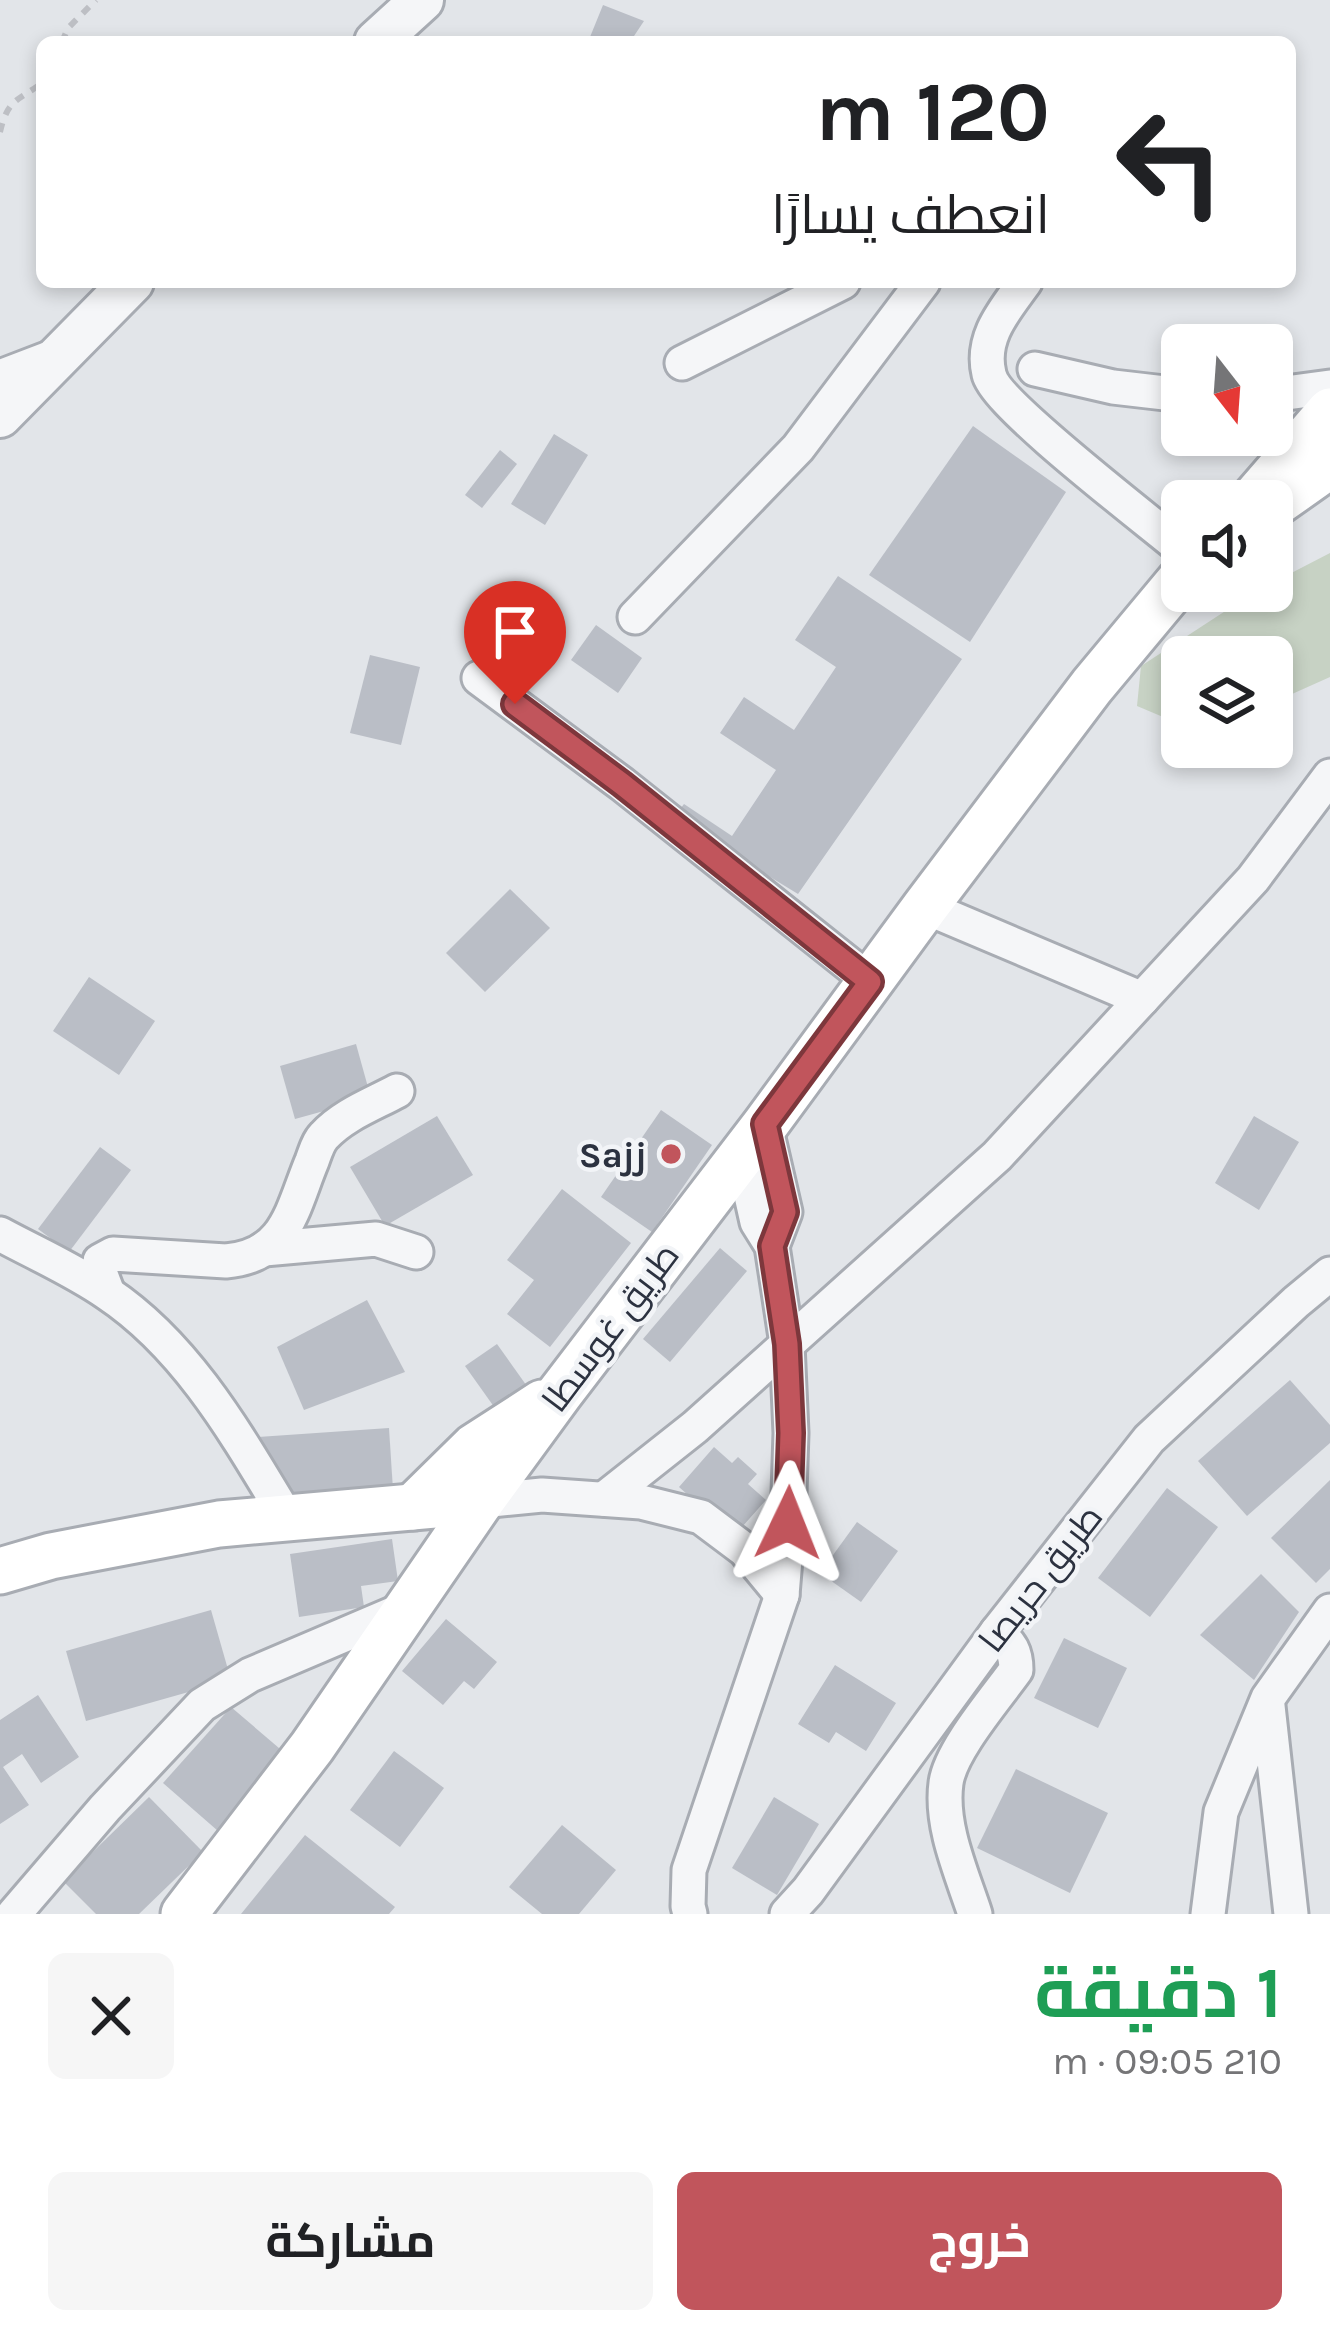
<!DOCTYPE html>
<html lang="ar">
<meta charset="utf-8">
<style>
body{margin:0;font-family:Karla,Cairo,sans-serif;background:#f6f6f6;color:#202124;direction:rtl;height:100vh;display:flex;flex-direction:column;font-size:45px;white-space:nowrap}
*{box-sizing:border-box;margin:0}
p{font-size:39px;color:#757577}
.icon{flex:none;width:66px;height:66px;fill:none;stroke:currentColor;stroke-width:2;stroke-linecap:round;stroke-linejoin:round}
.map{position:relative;height:1914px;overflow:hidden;direction:ltr}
.panel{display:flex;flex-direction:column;background:#fff;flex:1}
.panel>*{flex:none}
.hud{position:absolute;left:36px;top:36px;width:1260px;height:252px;border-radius:18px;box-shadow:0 6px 18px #0003;direction:rtl;background:#fff;color:#202124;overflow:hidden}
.needle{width:78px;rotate:163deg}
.buttons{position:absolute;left:1161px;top:324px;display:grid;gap:24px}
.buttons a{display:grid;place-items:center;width:132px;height:132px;border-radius:18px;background:#fff;box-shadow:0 6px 18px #0003;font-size:60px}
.pin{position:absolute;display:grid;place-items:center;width:102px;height:102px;color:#fff;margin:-123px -51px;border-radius:50% 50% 50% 0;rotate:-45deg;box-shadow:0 0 12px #0007}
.pin .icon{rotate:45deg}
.me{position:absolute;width:132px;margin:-66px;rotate:2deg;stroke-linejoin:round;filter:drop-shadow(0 0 9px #0008)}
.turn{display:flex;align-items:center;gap:42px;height:252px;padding:0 48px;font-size:54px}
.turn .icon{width:156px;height:156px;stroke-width:2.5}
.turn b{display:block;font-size:84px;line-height:102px}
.round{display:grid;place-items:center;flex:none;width:126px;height:126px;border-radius:18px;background:#f6f6f6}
.headline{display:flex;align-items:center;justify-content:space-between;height:204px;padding:0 48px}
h1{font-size:72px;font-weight:700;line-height:90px;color:#1e9e55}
.primary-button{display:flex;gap:24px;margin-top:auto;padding:24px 48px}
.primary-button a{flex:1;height:138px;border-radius:18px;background:#c1555c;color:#fff;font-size:48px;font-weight:700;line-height:138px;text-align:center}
.primary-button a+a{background:#f6f6f6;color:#202124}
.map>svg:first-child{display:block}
</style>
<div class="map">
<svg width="1330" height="1914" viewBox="0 0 1330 1914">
<rect width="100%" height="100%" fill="#e2e5e9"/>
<polygon fill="#c7d2c4" points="1330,553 1330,677 1272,703 1272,657 1182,657 1182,725 1137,706 1141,666 1256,591 1272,591 1272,583"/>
<g fill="#babec6">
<polygon points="603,5 644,21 630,42 588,42"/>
<polygon points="973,426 1066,492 970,642 869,575"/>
<polygon points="554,434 588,455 545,525 511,504"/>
<polygon points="500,450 517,464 482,508 465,495"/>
<polygon points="838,576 962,659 798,894 673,818 684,804 732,836 776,770 720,733 744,697 794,730 836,667 795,640"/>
<polygon points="596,625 642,658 618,693 571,660"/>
<polygon points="370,655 420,667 401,745 350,733"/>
<polygon points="510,889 550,928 485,992 446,953"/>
<polygon points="89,977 155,1021 119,1075 53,1031"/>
<polygon points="356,1044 371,1098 295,1119 280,1066"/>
<polygon points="661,1110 712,1145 652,1232 601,1197"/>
<polygon points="437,1116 473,1175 385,1226 350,1167"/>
<polygon points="1254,1116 1299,1142 1259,1210 1215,1183"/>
<polygon points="100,1147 131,1170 69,1252 38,1229"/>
<polygon points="562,1189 631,1243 550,1347 507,1314 534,1280 507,1260"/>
<polygon points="720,1248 747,1271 670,1362 643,1339"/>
<polygon points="367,1300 405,1372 304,1410 277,1347"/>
<polygon points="497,1344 529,1389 497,1411 465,1366"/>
<polygon points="1290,1380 1330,1425 1330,1443 1247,1516 1198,1461"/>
<polygon points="389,1428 393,1490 290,1497 258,1437"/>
<polygon points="714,1447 732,1463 738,1457 757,1474 748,1484 766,1500 734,1536 679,1487"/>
<polygon points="1330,1480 1330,1569 1316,1583 1271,1538"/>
<polygon points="1167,1488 1218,1527 1150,1617 1098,1578"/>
<polygon points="857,1522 898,1551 861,1602 820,1573"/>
<polygon points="392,1539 398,1581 361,1586 364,1607 299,1617 290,1554"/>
<polygon points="1261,1574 1299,1612 1254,1680 1200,1635"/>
<polygon points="211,1610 231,1680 86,1721 66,1651"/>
<polygon points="446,1619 497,1662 474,1689 464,1681 443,1705 402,1671"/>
<polygon points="1064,1638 1127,1668 1098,1728 1034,1698"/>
<polygon points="835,1665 896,1703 866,1751 836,1732 829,1743 798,1724"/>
<polygon points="38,1695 79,1757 41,1783 22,1754 3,1767 29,1805 0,1824 0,1720"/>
<polygon points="231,1707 286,1754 218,1831 163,1783"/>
<polygon points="394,1751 444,1788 400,1847 350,1810"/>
<polygon points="1016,1769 1108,1813 1070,1893 977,1848"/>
<polygon points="149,1797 203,1852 139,1914 96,1914 63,1881"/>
<polygon points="774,1797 819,1824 777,1895 732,1868"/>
<polygon points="562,1825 616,1870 579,1914 542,1914 509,1887"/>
<polygon points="305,1835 395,1907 389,1914 241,1914"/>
</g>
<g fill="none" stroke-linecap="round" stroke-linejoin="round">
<g stroke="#a8acb3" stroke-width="39">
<g id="minor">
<path d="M 1025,282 C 1005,310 980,337 989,374 C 995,404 1149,521 1182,549"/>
<polyline points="682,363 843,282"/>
<polyline points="1035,369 1113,387 1182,395"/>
<polyline points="0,377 55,356"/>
<polyline points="1272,395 1330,387"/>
<polyline points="635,617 798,448 923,282"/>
<polyline points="479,678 622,784 870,981"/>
<polyline points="1142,999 1253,879 1330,776"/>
<polyline points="765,1125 785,1212 772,1246"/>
<path d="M 0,1234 C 35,1253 74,1270 107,1293 C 188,1347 238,1437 287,1518"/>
<polyline points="264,1249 376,1239 416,1252"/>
<path d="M 108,1293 L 100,1272 L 100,1261 L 113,1254 L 226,1261 C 287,1256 292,1209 312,1161 C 315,1153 318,1142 324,1136 C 343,1115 373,1104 397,1091"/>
<polyline points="604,1499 695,1427 997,1156 1142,999 925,907"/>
<polyline points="481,1501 542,1495 641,1502 701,1517 745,1550 782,1595"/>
<polyline points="1268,1706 1291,1914"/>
<polyline points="14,1914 105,1808 202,1705 250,1675 407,1608"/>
<polyline points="690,1914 688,1906 689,1870 782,1595 788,1523 791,1433 787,1344 772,1246 757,1222 742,1155"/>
<polyline points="787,1914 808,1891 997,1632 1149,1439 1296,1302 1330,1274"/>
<path d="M 975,1914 C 962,1874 940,1826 946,1783 C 950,1751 996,1698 1016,1670 C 1016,1652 1011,1644 997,1632"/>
<polyline points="1208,1914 1221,1812 1268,1698 1330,1611"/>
</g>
</g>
<g stroke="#a8acb3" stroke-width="48">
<g id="tertiary">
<polyline points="376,42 422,0"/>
<polyline points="0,416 132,282"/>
</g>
</g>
<g stroke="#a8acb3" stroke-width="51">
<g id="secondary">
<polyline points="1252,501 1330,411"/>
<polyline points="1272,506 1330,465"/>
<polyline points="413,1507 474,1447 542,1403"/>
<polyline points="0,1571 51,1556 219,1524 481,1501"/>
<polyline points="184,1914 312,1747 481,1501 560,1393 765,1125 925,907 1092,686 1182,578"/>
</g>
</g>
<g stroke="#bdbfc4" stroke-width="6" stroke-dasharray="9 9" stroke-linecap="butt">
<polyline points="62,42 68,28 96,0"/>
<path d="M 0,132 C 8,98 18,101 42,83"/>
</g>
<use href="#minor" stroke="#f5f6f8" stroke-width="33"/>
<use href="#tertiary" stroke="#f5f6f8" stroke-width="42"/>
<use href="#secondary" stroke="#fff" stroke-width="45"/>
</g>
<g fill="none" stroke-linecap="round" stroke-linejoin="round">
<g stroke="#7d373c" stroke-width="30">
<polyline id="route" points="515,704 622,784 870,982 765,1124 785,1212 772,1246 787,1344 791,1433 788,1523"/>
</g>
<use href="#route" stroke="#c1555c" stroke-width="21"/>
</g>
<circle fill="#c1555c" stroke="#f2f4f7" stroke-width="4.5" cx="671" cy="1154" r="12"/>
<g text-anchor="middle" stroke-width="9" stroke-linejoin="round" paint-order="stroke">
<g font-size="36" font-weight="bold" fill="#2c3240" stroke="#f2f4f7" text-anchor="end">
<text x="647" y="1167">Sajj</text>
</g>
<g font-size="36" fill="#2c3240" stroke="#f2f4f7">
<text transform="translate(610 1327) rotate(-53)" y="13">طريق غوسطا</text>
<text transform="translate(1040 1578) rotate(-52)" y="13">طريق حريصا</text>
</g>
</g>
</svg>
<div class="buttons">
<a><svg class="needle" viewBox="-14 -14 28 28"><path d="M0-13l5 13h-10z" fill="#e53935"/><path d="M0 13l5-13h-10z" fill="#757577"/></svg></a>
<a><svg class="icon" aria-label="sound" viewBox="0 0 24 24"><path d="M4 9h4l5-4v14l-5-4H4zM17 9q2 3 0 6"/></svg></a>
<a><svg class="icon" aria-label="layers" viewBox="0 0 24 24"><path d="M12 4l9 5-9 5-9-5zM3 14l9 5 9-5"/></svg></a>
</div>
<div class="pin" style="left:515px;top:704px;background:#d93025"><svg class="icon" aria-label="arrive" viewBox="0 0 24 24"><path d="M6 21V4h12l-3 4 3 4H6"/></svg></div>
<svg class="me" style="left:788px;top:1523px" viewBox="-20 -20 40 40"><path d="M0-17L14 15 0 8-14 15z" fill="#c1555c" stroke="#fff" stroke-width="4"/></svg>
<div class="hud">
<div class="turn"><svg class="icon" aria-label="left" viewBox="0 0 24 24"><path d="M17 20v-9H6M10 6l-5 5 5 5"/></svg><div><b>120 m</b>انعطف يسارًا</div></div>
</div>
</div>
<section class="panel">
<div class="headline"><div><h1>1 دقيقة</h1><p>210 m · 09:05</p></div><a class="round"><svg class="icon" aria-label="close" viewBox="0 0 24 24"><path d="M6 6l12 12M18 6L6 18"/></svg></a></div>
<div class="primary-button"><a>خروج</a><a>مشاركة</a></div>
</section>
